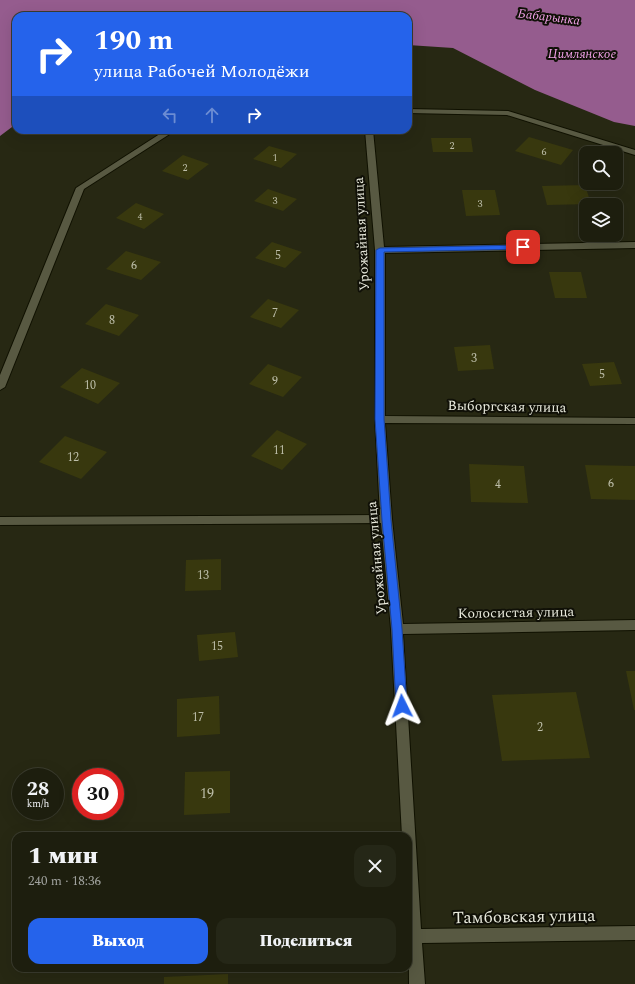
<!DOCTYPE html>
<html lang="ru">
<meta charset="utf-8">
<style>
body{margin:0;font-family:Spectral,serif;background:#252717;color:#f1f3f6;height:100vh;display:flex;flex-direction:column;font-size:15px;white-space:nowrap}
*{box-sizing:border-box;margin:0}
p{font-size:13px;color:#a0a29e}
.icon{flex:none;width:22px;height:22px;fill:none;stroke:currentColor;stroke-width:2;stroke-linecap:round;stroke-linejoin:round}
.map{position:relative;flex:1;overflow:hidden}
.side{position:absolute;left:12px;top:832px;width:400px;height:140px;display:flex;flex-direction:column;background:#1d1e0e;border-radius:12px;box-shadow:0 4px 16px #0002,0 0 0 1px #3b3c2e}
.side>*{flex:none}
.top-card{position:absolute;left:12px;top:12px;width:400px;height:122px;border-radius:12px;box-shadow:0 4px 16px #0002,0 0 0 1px #3b3c2e;background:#2563eb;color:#fff;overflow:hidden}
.buttons{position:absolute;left:579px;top:146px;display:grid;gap:8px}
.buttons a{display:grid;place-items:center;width:44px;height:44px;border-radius:8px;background:#1d1e0e;box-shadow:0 4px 16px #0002,0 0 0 1px #3b3c2e;font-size:20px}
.speed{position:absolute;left:12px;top:768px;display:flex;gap:8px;font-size:20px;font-weight:700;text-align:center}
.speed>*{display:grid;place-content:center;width:52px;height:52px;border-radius:50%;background:#1d1e0e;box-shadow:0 4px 16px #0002,0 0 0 1px #3b3c2e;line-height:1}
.speed small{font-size:10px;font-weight:400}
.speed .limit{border:6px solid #d22;background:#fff;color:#111}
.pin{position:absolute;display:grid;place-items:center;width:34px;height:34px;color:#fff;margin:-17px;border-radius:8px;box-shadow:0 2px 6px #0006}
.me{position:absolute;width:44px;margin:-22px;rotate:357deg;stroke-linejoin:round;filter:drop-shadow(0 0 3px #0008)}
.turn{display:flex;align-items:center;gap:14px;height:84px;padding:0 16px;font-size:18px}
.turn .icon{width:52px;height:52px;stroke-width:2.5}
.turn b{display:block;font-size:28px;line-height:34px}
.lanes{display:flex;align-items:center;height:38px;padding:0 16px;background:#0003;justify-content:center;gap:20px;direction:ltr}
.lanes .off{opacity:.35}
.round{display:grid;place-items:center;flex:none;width:42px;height:42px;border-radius:12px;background:#252717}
.summary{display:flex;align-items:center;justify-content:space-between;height:68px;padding:0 16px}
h1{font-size:24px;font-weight:800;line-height:30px}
.cta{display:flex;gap:8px;margin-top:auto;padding:8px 16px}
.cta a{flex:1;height:46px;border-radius:12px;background:#2563eb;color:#fff;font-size:16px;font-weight:800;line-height:46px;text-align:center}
.cta a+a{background:#252717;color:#f1f3f6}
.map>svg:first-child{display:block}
</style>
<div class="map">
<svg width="635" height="984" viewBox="0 0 635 984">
<rect width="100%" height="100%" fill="#272813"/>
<polygon fill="#955c8e" points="0,0 635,0 635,126 614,122 535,90 453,48 408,45 408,16 16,16 16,124 0,136"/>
<g fill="#38380e">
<polygon points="529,137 573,150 561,165 515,151"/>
<polygon points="431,138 471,138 473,152 433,152"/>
<polygon points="269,146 297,154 281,168 253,159"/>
<polygon points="183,155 209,164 188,180 162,171"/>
<polygon points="585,185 591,204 547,205 542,186"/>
<polygon points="268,189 297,199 283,211 254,201"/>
<polygon points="462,190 495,190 500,215 466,216"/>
<polygon points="136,203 164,214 144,229 116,218"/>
<polygon points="272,242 302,252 285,268 255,258"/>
<polygon points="126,251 161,262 141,280 106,269"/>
<polygon points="549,272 581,272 587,298 555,298"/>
<polygon points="268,299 299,310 281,328 250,317"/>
<polygon points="106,304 139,315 119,336 85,324"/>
<polygon points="490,345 494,369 458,371 454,347"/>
<polygon points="614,362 622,384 590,386 582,364"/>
<polygon points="268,364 302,377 283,397 249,384"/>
<polygon points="82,368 120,383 98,404 60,387"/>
<polygon points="277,430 307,444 282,470 251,456"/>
<polygon points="65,436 107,452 81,479 39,462"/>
<polygon points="469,464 524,466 528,503 471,502"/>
<polygon points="585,465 635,466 635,500 591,499"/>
<polygon points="221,559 221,590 185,591 186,560"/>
<polygon points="235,632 238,657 199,661 197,635"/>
<polygon points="626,671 635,671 635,710 634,710"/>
<polygon points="576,692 590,758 502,761 492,695"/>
<polygon points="219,696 220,734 177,737 177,699"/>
<polygon points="230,771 230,813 184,815 185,772"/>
<polygon points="228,974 228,984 164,984 164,977"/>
</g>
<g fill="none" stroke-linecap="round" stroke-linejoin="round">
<g stroke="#101101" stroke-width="2">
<g id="minor">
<polygon points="408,109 508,111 635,150 635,155 507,115 408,113"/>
<polygon points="166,130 176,130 84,189 5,387 0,390 0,375 76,188"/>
<polygon points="365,130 373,130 384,247 635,242 635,248 385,253 385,416 635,418 635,424 385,423 392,519 403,624 635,620 635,630 403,634 421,929 635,926 635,940 422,943 425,984 409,984 408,836 402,836 391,629 381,523 0,525 0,517 380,515 375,419 375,250"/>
</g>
</g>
<use href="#minor" fill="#585942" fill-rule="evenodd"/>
</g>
<polygon fill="#2563eb" stroke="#184099" points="523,245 527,247 526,249 384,252 384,419 391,520 402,629 407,706 405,709 402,710 398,709 396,706 392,629 382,520 375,419 376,250 380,248"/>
<g text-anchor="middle" stroke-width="4" stroke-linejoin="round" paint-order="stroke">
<g font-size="10" fill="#bdbea9">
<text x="452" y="149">2</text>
<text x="544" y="155">6</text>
<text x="275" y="161">1</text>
<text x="185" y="171">2</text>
<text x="275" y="204">3</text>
<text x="480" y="207">3</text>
<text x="140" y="220">4</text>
</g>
<g font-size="12" fill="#bdbea9">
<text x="278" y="259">5</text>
<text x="134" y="269">6</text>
<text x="275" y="317">7</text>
<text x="112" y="324">8</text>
<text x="474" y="362">3</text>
<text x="602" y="378">5</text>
<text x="275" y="385">9</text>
<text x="90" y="389">10</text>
<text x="279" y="454">11</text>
<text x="73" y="461">12</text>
<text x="611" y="487">6</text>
<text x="498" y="488">4</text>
<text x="203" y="579">13</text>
<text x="217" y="650">15</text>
<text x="198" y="721">17</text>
<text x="540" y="731">2</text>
</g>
<g font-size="13" font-style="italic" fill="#f2a1e8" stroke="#101007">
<text transform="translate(549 16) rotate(7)" y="5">Бабарынка</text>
<text x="582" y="58">Цимлянское</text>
</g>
<g font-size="14" fill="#e9eadd" stroke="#101007">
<text transform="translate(361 234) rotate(-93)" y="5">Урожайная улица</text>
<text transform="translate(507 406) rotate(1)" y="5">Выборгская улица</text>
<text transform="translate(376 558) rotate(-95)" y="5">Урожайная улица</text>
<text transform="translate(516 612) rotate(-1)" y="5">Колосистая улица</text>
</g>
<g font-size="14" fill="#bdbea9">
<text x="207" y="798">19</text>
</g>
<g font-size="17" fill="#e9eadd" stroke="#101007">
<text transform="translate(524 916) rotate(-1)" y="6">Тамбовская улица</text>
</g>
</g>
</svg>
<div class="buttons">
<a><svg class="icon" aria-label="search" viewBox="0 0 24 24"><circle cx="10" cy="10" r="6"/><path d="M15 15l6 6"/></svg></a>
<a><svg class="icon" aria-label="layers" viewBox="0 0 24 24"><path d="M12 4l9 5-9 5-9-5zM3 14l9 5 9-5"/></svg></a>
</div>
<div class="speed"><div>28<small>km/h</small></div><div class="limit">30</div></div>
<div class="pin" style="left:523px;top:247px;background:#d93025"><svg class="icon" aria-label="arrive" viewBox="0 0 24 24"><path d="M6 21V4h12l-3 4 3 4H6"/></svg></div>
<svg class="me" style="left:402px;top:706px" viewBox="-20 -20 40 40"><path d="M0-17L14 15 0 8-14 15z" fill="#2563eb" stroke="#fff" stroke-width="4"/></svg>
<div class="top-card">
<div class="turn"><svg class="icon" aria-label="right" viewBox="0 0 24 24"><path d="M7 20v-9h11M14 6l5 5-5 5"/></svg><div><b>190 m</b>улица Рабочей Молодёжи</div></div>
<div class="lanes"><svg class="icon off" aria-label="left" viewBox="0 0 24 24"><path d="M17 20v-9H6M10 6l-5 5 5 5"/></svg><svg class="icon off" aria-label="ahead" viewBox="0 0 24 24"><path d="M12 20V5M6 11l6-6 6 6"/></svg><svg class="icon" aria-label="right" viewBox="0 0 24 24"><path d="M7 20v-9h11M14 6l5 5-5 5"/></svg></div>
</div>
<section class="side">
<div class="summary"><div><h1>1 мин</h1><p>240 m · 18:36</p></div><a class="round"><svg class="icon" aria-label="close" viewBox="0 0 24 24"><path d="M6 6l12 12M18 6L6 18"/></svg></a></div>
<div class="cta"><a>Выход</a><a>Поделиться</a></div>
</section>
</div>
